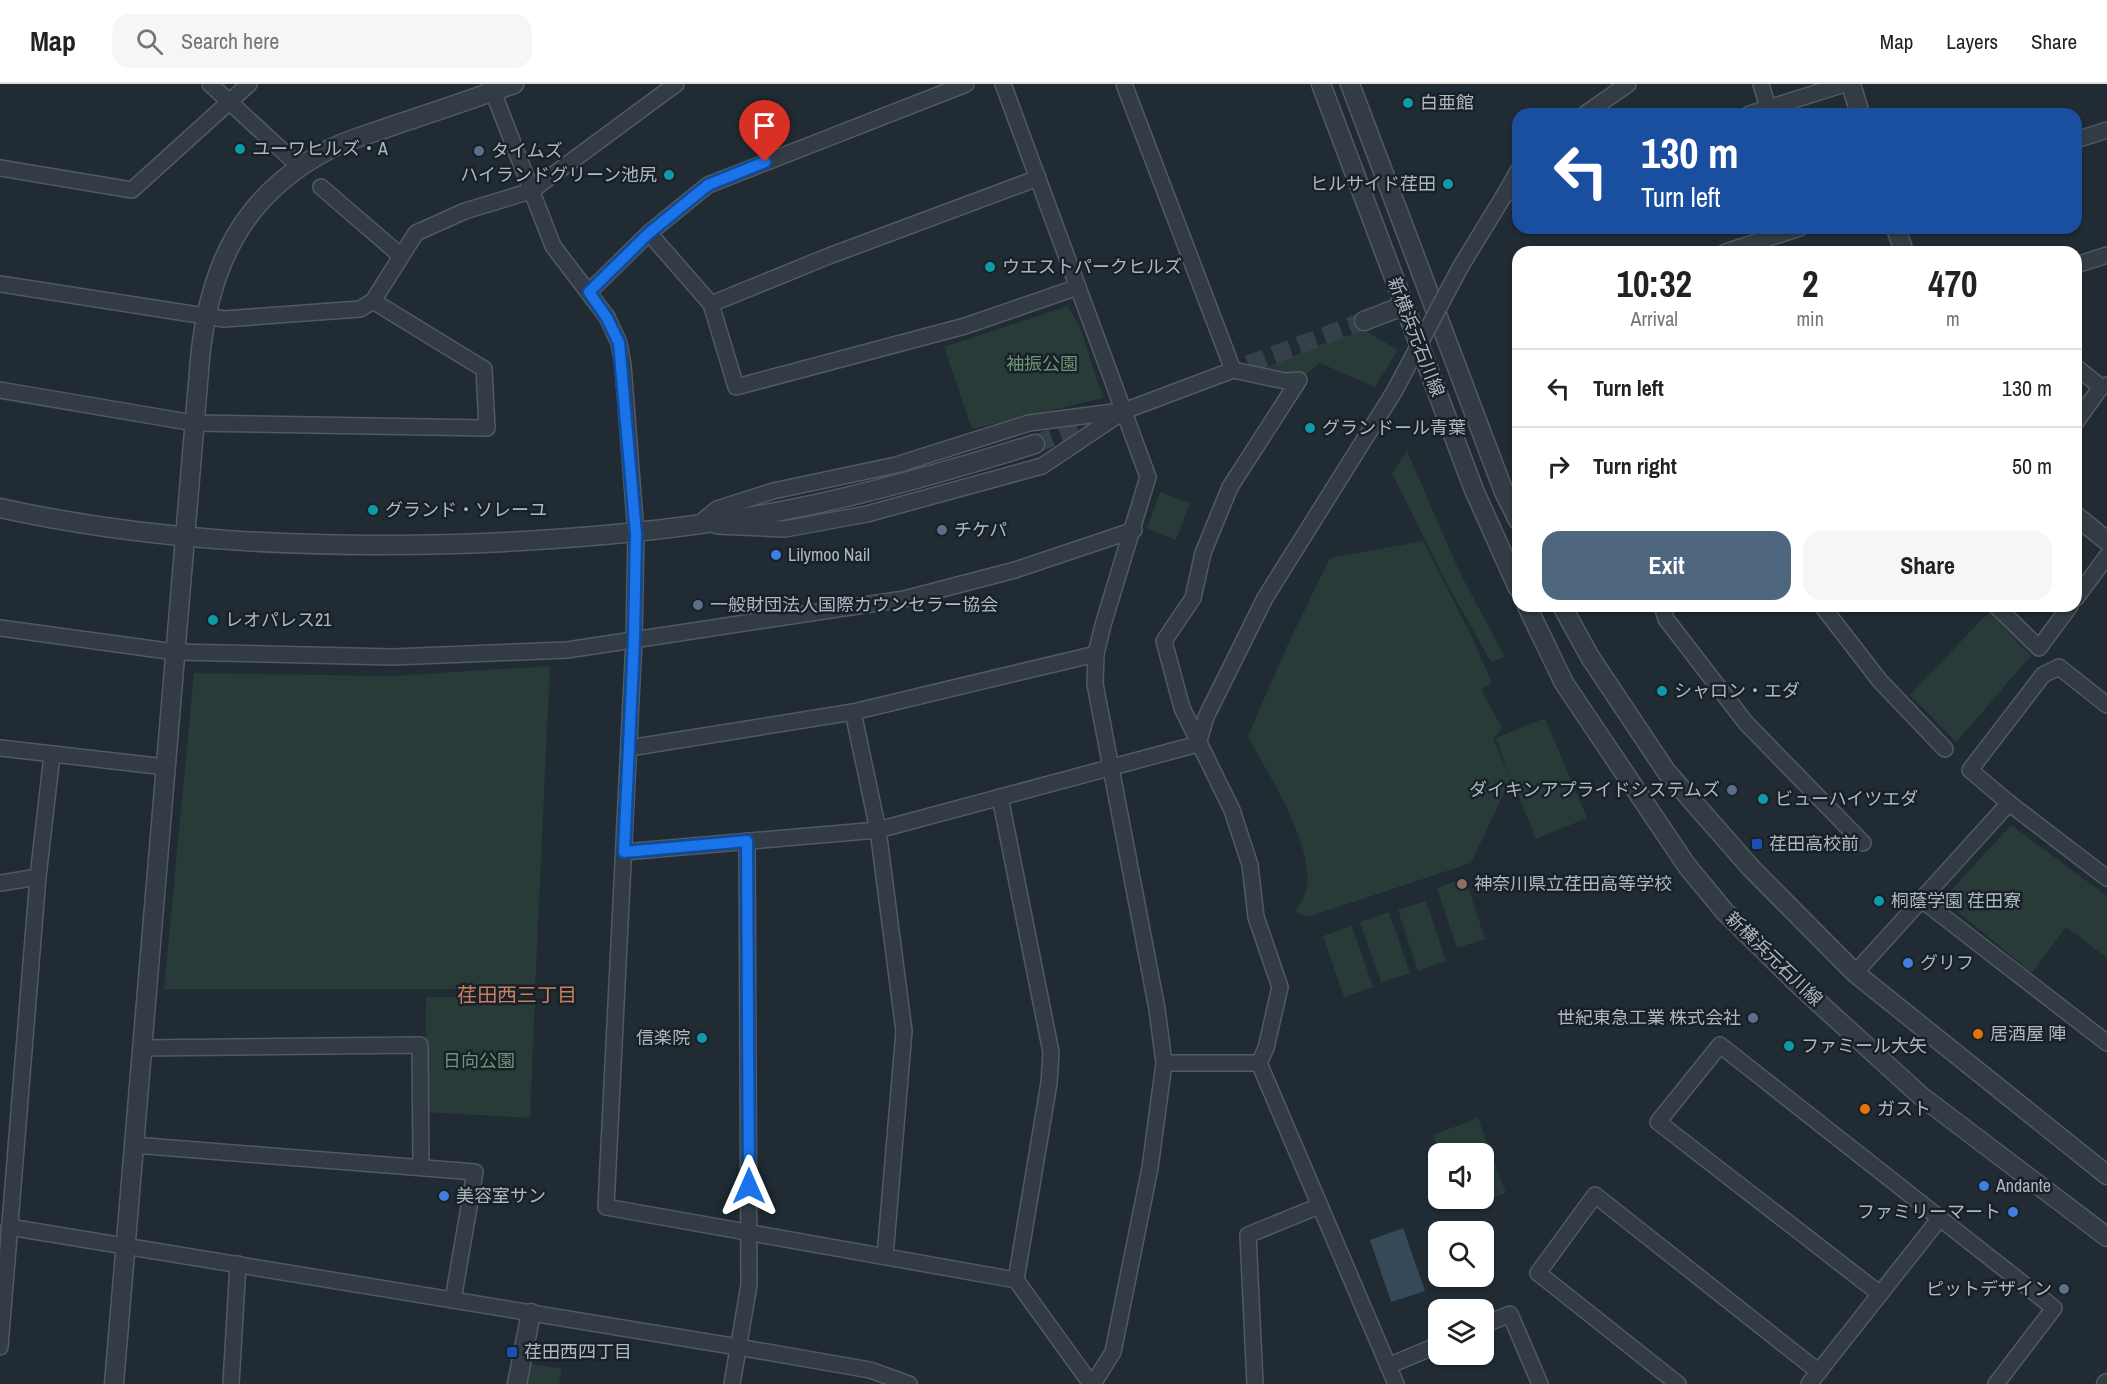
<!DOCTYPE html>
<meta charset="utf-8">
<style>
body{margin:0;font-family:"Archivo Narrow","Noto Sans JP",sans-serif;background:#f6f6f6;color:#222;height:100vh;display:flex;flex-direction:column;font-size:22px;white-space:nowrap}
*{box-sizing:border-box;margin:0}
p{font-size:20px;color:#767676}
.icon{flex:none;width:33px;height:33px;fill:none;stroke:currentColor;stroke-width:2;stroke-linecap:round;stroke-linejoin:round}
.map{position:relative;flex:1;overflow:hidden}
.sheet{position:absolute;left:1512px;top:162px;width:570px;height:366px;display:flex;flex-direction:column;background:#fff;border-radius:18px;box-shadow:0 2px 4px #0004}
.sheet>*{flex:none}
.banner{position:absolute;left:1512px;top:24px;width:570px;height:126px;border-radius:18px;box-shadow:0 2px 4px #0004;background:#1a4fa0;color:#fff;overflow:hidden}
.tools{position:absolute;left:1428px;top:1059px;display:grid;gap:12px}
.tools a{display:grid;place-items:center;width:66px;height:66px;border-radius:12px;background:#fff;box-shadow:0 2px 4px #0004;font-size:30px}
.pin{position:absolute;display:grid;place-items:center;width:51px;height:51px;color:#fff;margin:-62px -26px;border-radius:50% 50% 50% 0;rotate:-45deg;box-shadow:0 0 6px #0007}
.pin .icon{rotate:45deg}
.me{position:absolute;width:66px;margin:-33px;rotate:0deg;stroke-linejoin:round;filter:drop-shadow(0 0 4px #0008)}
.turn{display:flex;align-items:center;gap:21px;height:126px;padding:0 30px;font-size:27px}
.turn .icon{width:78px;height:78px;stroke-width:2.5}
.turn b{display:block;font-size:42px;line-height:51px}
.eta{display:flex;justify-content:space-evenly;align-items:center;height:102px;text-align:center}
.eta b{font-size:36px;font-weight:700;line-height:42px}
.action{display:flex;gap:12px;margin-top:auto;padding:12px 30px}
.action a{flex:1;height:69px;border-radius:18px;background:#4e677e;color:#fff;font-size:24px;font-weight:700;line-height:69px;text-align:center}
.action a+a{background:#f6f6f6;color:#222}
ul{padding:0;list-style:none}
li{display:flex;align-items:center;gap:18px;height:78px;padding:0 30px;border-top:2px solid #e0e0e0}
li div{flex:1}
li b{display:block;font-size:22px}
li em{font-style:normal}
header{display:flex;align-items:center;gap:36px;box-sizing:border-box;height:84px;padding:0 30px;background:#fff;border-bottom:2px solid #e0e0e0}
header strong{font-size:28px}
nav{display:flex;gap:33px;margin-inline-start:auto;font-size:21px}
.search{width:420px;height:54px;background:#f6f6f6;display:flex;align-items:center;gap:15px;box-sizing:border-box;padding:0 21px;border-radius:18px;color:#767676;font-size:22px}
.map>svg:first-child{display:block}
</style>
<header>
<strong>Map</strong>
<div class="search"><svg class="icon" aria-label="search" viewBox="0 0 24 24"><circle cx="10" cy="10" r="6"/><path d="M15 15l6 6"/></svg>Search here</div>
<nav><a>Map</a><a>Layers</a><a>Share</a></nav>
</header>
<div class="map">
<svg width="2107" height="1300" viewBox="0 0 2107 1300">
<rect width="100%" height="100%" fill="#202b33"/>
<g fill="#283b38">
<polygon points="1068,222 1079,241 1103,314 972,345 944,263"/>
<polygon points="1366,247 1398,266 1375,303 1320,279 1300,295 1290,288 1259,286 1332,256"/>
<polygon points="1407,367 1460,489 1505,573 1491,578 1447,500 1392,389"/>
<polygon points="1160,408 1190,419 1176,456 1147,444"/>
<path d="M 1423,457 L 1471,551 L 1492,599 L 1481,606 L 1502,644 L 1493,655 L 1510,693 L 1496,654 L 1545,634 L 1587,734 L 1536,755 L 1511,694 L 1471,779 L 1308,833 L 1295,828 C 1299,821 1306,811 1307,803 C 1312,755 1269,693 1248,652 L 1288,560 L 1330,474 Z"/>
<polygon points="1989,528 2031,572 1956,658 1910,611"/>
<polygon points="550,582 535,905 164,905 194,589 391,592"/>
<polygon points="2011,741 2107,812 2107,874 2066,843 2032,889 1943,815"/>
<polygon points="1465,794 1485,855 1457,864 1437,804"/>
<polygon points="1426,817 1446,877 1418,887 1398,826"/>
<polygon points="1389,828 1410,889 1381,899 1360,838"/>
<polygon points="1352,842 1373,903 1344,913 1323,852"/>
<polygon points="426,913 535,913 530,1034 425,1028"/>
<polygon points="1478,1034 1506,1109 1460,1126 1456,1115 1484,1114 1484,1070 1440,1069 1433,1051"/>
<polygon points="528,1279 562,1285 559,1300 524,1300"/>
</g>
<polygon fill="#354959" points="1403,1144 1425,1207 1391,1218 1370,1156"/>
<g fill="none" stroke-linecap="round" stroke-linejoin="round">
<g stroke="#354048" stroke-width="18" stroke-dasharray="18 9" stroke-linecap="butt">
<polyline points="1223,290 1364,237"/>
<polyline points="1035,360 1115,330"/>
</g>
<g stroke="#515a62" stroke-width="18">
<g id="minor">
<polyline points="210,0 300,83"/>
<polyline points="490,0 553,162 607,233 619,259 623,281 636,450 634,556 606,1123 1016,1196 1091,1300"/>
<polyline points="1003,0 1148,393 1103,541 1096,570 1095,600 1157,925 1164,979 1150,1084 1113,1268 1093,1300"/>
<polyline points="1124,0 1233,286"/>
<polyline points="1761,0 1768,24"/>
<polyline points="1585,30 1628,0"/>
<polyline points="1749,30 1845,0"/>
<polyline points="2076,56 2107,46"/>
<polyline points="0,84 132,106 249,0"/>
<polyline points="321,103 401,172"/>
<polyline points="1505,110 1518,87"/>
<polyline points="649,149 711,220 736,303 965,242 1078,203"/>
<polyline points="1725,168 1800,144"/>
<polyline points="2076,181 2107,171"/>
<polyline points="1461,182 1505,110 1518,106"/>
<polyline points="0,200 224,235 360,225 373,217 416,149 465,127 531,107 676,0"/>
<polyline points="589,208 649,149 708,101 966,0"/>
<polyline points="711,220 829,172 1038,94"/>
<polyline points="2076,283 2101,303"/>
<polyline points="0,306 194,339 487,344 484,285 373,217"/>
<polyline points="2076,338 2101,303 2107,301"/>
<polyline points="699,440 717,425 773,407 896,381 1029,339 1121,327"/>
<polyline points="717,442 785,445 867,430 1042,382 1124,327 1233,286 1285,297 1299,296 1230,403 1203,469 1193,514 1164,557 1182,624 1232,726 1250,781 1256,833 1280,903 1266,964 1259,979"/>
<polyline points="2076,514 2107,472"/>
<polyline points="1662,522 1666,535 1746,639 1863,759"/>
<polyline points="1822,522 1880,597 1945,665"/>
<polyline points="1996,522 2039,564 2070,522"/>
<polyline points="0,544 175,568 393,573 567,566 904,515 1015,486 1134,446"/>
<polyline points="2107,621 2059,583 2043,591 1970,686 2009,719 2107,794"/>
<polyline points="853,628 878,746 904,947 885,1172"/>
<polyline points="0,664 166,683"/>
<polyline points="629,664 853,628 1096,570"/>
<polyline points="1000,713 1051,968 1049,999 1016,1196"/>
<polyline points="624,768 878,746 1198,660 1206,633 1265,514 1394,308"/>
<polyline points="0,799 38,793"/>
<polyline points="1922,816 2107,959"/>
<polyline points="1855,889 2009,719"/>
<polyline points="142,964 420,961 421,1083"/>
<polyline points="1164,979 1259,979 1396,1300"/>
<polyline points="134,1061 475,1088 453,1216"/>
<polyline points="9,1143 738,1263 870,1286 909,1300"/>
<polyline points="1880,1210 1658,1038 1720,961 2054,1224 1996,1300"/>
<polyline points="1484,1241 1510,1230 1540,1300"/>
<polyline points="0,1263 38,793 52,671"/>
<polyline points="1388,1282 1438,1261"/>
<polyline points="231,1300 238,1180"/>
<polyline points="732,1300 749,1201 747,757"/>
<polyline points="1255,1300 1248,1151 1319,1122"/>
<polyline points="1678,1300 1538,1189 1595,1111 1819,1288"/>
<polyline points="1809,1300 1940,1134"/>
</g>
</g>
<g stroke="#515a62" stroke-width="21">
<g id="tertiary">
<polyline points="1321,0 1474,406 1518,504"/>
<polyline points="1350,0 1504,408 1518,436"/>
<polyline points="1851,0 1860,30"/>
<polyline points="1896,144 1904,168"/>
<polyline points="1364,237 1403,222"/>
<path d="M 0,424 C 149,457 303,464 456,460 C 575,456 694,446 811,421 C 887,405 961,383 1035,360"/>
<polyline points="2076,432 2107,457"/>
<polyline points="1527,522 1564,599 1687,782 1725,828 1798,900 1921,1012 2107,1153"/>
<polyline points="1562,522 1590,573 1666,687 1751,784 1855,889 2107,1091"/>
<path d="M 114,1300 L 200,275 C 209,181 243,110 330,65 C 348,56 369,50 389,43 C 431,29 473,15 514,0"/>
<polyline points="517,1300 531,1229"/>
<polyline points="2106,1300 2107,1299"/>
</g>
</g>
<use href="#minor" stroke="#333c44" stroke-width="15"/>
<use href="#tertiary" stroke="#333c44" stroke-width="18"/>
<g stroke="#515a62" stroke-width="18" stroke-linecap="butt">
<polyline id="minor-bridge" points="1394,308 1461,182"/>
</g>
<use href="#minor-bridge" stroke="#333c44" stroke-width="15"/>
</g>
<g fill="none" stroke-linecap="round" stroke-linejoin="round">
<g stroke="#114b97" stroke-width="15">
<polyline id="route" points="749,1102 747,757 624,768 634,556 636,450 619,259 607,234 589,208 649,149 708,101 765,78"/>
</g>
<use href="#route" stroke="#1a73e8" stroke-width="10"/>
</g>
<g fill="#0f9aa8" stroke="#192128" stroke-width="2">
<circle cx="1408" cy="19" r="6"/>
<circle cx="240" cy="65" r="6"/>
<circle cx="669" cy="91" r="6"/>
<circle cx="1448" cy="100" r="6"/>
<circle cx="990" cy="183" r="6"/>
<circle cx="1310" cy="344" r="6"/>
<circle cx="373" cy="426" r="6"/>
<circle cx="213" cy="536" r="6"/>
<circle cx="1662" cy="607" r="6"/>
<circle cx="1763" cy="715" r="6"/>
<circle cx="1879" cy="817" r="6"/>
<circle cx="702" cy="954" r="6"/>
<circle cx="1789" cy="962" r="6"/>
</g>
<g fill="#5c6f8a" stroke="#192128" stroke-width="2">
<circle cx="479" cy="67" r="6"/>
<circle cx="942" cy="446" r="6"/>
<circle cx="698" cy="521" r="6"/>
<circle cx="1732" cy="706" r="6"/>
<circle cx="1753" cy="934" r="6"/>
<circle cx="2064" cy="1205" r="6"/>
</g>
<g fill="#3f7fe0" stroke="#192128" stroke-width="2">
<circle cx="776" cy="471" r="6"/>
<circle cx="1908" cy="879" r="6"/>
<circle cx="1984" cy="1102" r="6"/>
<circle cx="444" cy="1112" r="6"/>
<circle cx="2013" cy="1128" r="6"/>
</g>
<g fill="#1a4fb4" stroke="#192128" stroke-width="2">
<rect x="1751" y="754" width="12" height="12" rx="3"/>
<rect x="506" y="1262" width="12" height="12" rx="3"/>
</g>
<circle fill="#8d6e63" stroke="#192128" stroke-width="2" cx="1462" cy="800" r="6"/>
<g fill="#e8710a" stroke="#192128" stroke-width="2">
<circle cx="1978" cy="950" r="6"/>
<circle cx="1865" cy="1025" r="6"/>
</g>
<g text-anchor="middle" stroke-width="5" stroke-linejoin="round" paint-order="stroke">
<g font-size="18" fill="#adb8c1" stroke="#192128" text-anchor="start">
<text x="1420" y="25">白亜館</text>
<text x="252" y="71">ユーワヒルズ・A</text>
<text x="491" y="73">タイムズ</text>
<text x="657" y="97" text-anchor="end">ハイランドグリーン池尻</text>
<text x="1436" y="106" text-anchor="end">ヒルサイド荏田</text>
<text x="1002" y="189">ウエストパークヒルズ</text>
<text x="1322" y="350">グランドール青葉</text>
<text x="385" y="432">グランド・ソレーユ</text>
<text x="954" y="452">チケパ</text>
<text x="788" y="477">Lilymoo Nail</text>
<text x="710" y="527">一般財団法人国際カウンセラー協会</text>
<text x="225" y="542">レオパレス21</text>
<text x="1674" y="613">シャロン・エダ</text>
<text x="1720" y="712" text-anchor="end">ダイキンアプライドシステムズ</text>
<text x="1775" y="721">ビューハイツエダ</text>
<text x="1769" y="766">荏田高校前</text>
<text x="1474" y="806">神奈川県立荏田高等学校</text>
<text x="1891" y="823">桐蔭学園 荏田寮</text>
<text x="1920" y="885">グリフ</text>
<text x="1741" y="940" text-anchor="end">世紀東急工業 株式会社</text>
<text x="1990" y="956">居酒屋 陣</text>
<text x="690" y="960" text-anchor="end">信楽院</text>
<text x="1801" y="968">ファミール大矢</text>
<text x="1877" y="1031">ガスト</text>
<text x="1996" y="1108">Andante</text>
<text x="456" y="1118">美容室サン</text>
<text x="2001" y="1134" text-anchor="end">ファミリーマート</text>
<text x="2052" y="1211" text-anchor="end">ピットデザイン</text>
<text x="524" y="1274">荏田西四丁目</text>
</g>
<g font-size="18" fill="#adb8c1" stroke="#192128">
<text transform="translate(1416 253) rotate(69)" y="6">新横浜元石川線</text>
<text transform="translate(1774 875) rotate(44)" y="6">新横浜元石川線</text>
</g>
<g font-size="18" fill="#6f9572" stroke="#192128">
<text x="1042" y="286">袖振公園</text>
<text x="479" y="983">日向公園</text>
</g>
<g font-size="20" fill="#ca7f5f" stroke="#192128">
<text x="517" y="918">荏田西三丁目</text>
</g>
</g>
</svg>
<div class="tools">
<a><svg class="icon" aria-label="sound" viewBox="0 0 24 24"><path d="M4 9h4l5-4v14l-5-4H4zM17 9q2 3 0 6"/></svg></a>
<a><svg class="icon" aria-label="search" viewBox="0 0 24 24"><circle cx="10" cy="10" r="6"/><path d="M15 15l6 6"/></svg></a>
<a><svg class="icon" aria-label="layers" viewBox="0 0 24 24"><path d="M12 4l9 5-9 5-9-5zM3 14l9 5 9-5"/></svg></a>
</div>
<div class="pin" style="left:765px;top:78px;background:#d93025"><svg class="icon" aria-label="arrive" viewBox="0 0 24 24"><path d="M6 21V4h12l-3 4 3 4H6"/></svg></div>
<svg class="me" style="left:749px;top:1102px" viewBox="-20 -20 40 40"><path d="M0-17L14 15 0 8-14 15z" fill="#1a73e8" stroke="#fff" stroke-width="4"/></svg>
<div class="banner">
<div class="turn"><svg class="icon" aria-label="left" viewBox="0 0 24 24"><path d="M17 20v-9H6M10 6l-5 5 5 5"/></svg><div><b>130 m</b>Turn left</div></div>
</div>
<section class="sheet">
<div class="eta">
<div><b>10:32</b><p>Arrival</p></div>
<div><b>2</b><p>min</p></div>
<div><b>470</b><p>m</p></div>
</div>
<ul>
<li><svg class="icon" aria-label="left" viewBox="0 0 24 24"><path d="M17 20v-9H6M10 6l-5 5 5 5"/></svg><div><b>Turn left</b></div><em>130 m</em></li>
<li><svg class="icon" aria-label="right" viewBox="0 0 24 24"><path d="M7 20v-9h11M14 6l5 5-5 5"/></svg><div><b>Turn right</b></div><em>50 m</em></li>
</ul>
<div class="action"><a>Exit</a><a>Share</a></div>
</section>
</div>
